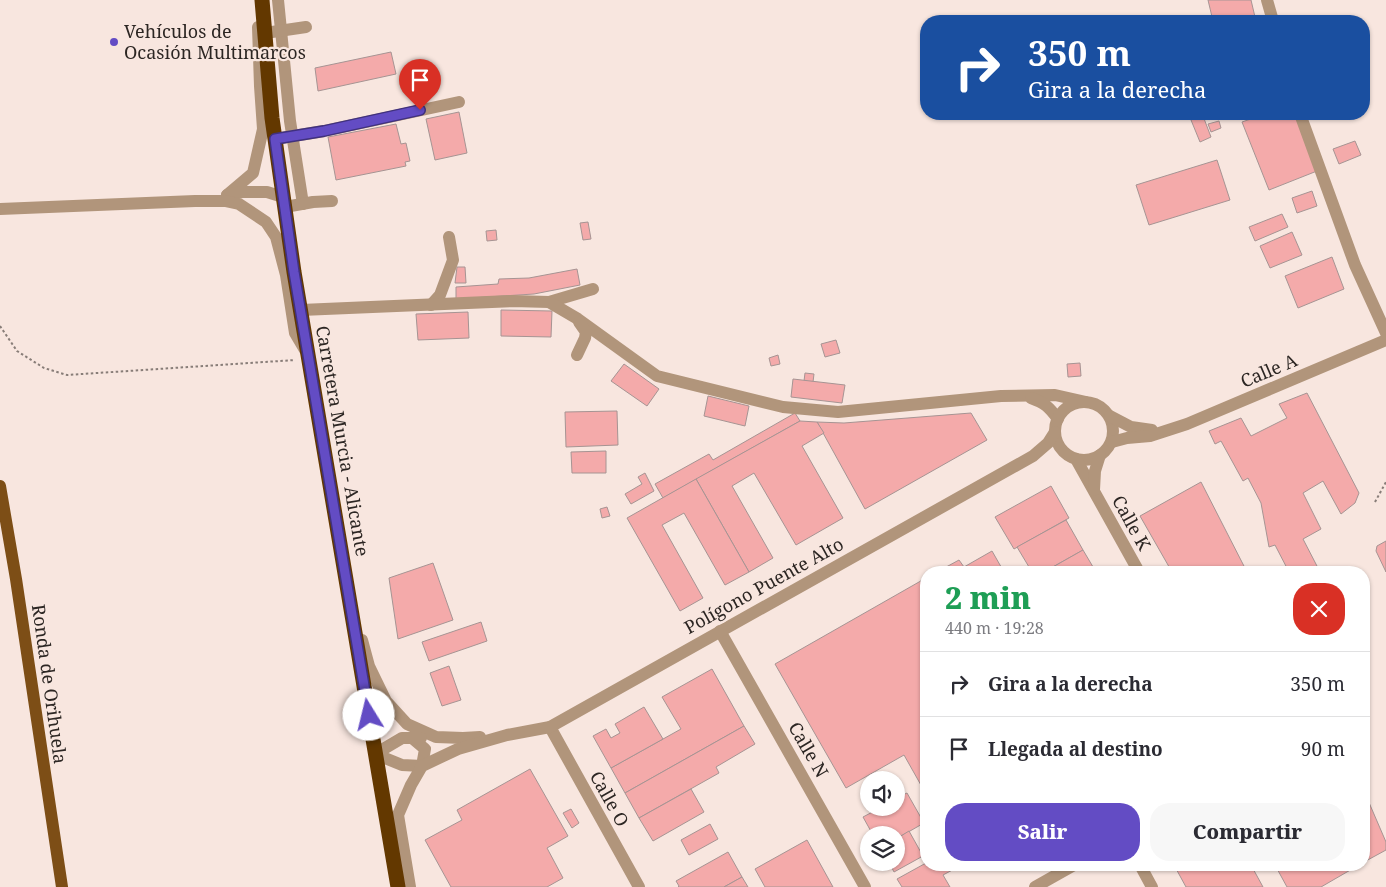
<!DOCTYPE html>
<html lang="es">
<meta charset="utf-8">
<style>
body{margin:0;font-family:"Noto Serif",serif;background:#f7f7f7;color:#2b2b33;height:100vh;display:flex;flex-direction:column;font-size:19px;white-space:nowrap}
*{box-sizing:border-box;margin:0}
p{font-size:16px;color:#7c7c81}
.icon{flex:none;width:28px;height:28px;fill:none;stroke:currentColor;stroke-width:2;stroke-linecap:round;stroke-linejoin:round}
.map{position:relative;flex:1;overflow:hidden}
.panel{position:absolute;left:920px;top:566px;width:450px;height:305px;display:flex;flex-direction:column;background:#fff;border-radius:20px;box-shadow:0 1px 4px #0004}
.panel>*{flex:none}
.banner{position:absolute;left:920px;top:15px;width:450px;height:105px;border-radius:20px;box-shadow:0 1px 4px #0004;background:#1a4fa0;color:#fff;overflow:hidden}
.buttons{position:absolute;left:860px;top:771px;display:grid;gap:10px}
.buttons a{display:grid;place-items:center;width:45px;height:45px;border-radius:50%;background:#fff;box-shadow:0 1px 4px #0004;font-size:25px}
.pin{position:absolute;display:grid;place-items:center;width:42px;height:42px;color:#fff;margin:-51px -21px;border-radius:50% 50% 50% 0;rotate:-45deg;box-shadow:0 0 5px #0007}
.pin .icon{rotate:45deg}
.me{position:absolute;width:55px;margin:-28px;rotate:351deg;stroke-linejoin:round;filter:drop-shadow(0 0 4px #0008)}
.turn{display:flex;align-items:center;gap:18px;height:105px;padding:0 25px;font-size:22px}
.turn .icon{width:65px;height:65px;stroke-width:2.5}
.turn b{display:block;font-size:35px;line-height:42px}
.round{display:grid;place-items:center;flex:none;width:52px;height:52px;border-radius:20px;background:#f7f7f7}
.overview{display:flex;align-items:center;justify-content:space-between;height:85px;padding:0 25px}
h1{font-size:30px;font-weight:800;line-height:38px;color:#1e9e55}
.button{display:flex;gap:10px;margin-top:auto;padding:10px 25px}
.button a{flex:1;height:58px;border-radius:20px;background:#634cc4;color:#fff;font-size:20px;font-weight:800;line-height:58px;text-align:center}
.button a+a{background:#f7f7f7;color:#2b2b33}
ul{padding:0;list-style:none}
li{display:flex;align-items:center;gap:15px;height:65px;padding:0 25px;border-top:1px solid #e1e1e2}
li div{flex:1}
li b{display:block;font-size:19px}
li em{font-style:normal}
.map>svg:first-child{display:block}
</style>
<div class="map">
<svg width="1386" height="887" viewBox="0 0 1386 887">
<rect width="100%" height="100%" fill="#f8e6df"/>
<g fill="#f4aaaa" stroke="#a69493">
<polygon points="1208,0 1251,0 1255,17 1237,21 1213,21"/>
<polygon points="391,52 396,74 318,91 315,68"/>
<polygon points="459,112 467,153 435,160 426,119"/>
<polygon points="1265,114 1295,114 1317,171 1269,190 1242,122"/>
<polygon points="1203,116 1211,137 1200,142 1191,120"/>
<polygon points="1219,121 1221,128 1211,132 1208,124"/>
<polygon points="396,124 401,144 406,143 410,161 405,162 406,166 336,180 328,137"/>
<polygon points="1355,141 1361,155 1339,164 1333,149"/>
<polygon points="1217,160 1230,200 1149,225 1136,185"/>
<polygon points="1312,191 1317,206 1297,213 1292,198"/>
<polygon points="1282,214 1288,227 1255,241 1249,227"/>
<polygon points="588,222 591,239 583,240 580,223"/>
<polygon points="496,230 497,240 487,241 486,231"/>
<polygon points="1292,232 1302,255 1270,268 1260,246"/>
<polygon points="1332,257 1344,289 1298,308 1285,276"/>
<polygon points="457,267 465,267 466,283 455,283"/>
<polygon points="577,269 580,285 534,294 456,299 456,287 498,284 499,279 529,278"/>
<polygon points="501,310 552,311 551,337 501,336"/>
<polygon points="468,312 469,338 418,340 416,314"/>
<polygon points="836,340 840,353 825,357 821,344"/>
<polygon points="778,355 780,364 771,366 769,358"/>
<polygon points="1080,363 1081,376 1068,377 1067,364"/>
<polygon points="624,364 659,389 647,406 611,381"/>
<polygon points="805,373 814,374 813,382 804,381"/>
<polygon points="793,379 845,385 842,403 791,397"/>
<polygon points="1307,393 1359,493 1355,503 1341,514 1323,481 1303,493 1321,529 1303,539 1318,568 1310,572 1289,572 1275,545 1269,547 1261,503 1248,478 1243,481 1221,441 1215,444 1209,431 1241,418 1251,436 1287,418 1279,404"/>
<polygon points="708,396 749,406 745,426 704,416"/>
<polygon points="617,411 618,445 566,447 565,412"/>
<polygon points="795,413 800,421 663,498 655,484 709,454 713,460"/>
<polygon points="971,413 987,440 865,509 817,422 844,423"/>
<polygon points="800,421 817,422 824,433 802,446 843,518 796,545 754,473 732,486 773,558 749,572 696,479"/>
<polygon points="606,451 606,473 572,473 571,452"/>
<polygon points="645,473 654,491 631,504 625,494 642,484 638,477"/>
<polygon points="696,479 749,572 725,585 684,513 662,525 703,598 680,611 627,518"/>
<polygon points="1201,482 1247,572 1172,572 1140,516"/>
<polygon points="1051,486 1069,518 1014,549 995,517"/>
<polygon points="607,507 610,516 602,518 600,509"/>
<polygon points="1066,520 1083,550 1044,572 1032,572 1017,547"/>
<polygon points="1386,541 1386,572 1376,551 1377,546"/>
<polygon points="1083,550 1096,572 1044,572"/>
<polygon points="992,551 1004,572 937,572 959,560 964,567"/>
<polygon points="433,563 453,620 398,639 389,578"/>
<polygon points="926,578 926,794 904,755 846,788 775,664"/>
<polygon points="481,622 487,641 429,661 422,642"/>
<polygon points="449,666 461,700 442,706 430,673"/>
<polygon points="712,669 744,726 625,793 611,768 681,729 662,697"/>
<polygon points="644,707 663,739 611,768 593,736 606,729 611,738 620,733 615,724"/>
<polygon points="744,726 755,744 716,767 719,773 639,818 625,793"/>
<polygon points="530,769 568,836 547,848 563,878 547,887 451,887 425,840 462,820 457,810"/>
<polygon points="691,789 704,812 653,841 639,818"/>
<polygon points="1364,791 1386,842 1386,850 1364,862"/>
<polygon points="907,793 924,823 896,839 896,835 873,835 863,817 880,808 896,808 896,798"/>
<polygon points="571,809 579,823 572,828 563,813"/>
<polygon points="710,824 718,839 689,855 681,840"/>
<polygon points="909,831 923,856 894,872 889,862 896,862 896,839"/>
<polygon points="807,840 833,887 765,887 755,869"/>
<polygon points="728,852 742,877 724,887 678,887 679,886 676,881"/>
<polygon points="926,863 926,865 957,865 958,867 943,875 950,887 902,887 897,879"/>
<polygon points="1174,865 1251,865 1263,887 1186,887"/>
<polygon points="1275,865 1359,865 1321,887 1287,887"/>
<polygon points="742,877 748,887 724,887"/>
</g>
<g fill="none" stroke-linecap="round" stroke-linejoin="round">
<g stroke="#887d78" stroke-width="2" stroke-dasharray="2.5 2.5" stroke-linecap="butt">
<polyline points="0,326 17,351 44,368 67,375 295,360"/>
<polyline points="1375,502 1386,482"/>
</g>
<g stroke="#b1957b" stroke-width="12">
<polyline points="278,0 290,121 303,204"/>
<polyline points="1267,0 1273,21"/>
<polyline points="272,32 306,27"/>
<polyline points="1300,114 1355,265 1386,333"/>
<polyline points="275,139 324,131 459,102"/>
<polyline points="227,195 253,173 263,129 260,86 258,27"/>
<polyline points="227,195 242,192 267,192 283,197"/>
<polyline points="285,207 313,202 332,201"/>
<polyline points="0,209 195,201 225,201 239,204 266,222 276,237 286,275 295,333 305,350"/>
<polyline points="549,302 593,289"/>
<polyline points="431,305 440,295 453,260 449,237"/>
<polyline points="301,310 513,301 549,302 578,319 657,376 783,407 838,412 1001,396 1055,395 1086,402"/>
<polyline points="577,355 585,338 586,332 579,322"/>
<path d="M 1031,398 C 1045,403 1049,407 1058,419"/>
<circle cx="1084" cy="431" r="29"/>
<polyline points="1110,416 1131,427 1152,430"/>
<polyline points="1112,442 1127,438 1150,436 1187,424 1386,340"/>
<polyline points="1076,459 1139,572"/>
<polyline points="1094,490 1095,471 1100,455"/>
<polyline points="720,631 865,887"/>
<polyline points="362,640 369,666 386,701 407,724 436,737 463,738 480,737"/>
<polyline points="550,727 639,887"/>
<polyline points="375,754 402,765 422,766 425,749 412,738"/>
<polyline points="375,754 402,738 421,738"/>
<polyline points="1140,865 1152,887"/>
<polyline points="410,887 398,815 411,785 422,766 458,749 507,735 550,727 1033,456 1048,443 1055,432"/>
<polyline points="1035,887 1074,865"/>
</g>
<polyline stroke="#7d4e16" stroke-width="12" points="0,486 16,579 62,887"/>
<polyline stroke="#633800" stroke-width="15" points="262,0 272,118 294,272 398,887"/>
</g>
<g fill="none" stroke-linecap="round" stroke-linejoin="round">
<g stroke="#40317f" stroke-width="12">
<polyline id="route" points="369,715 294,272 275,139 324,131 420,110"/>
</g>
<use href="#route" stroke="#634cc4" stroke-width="9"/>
</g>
<circle fill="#634cc4" stroke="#f8e6df" stroke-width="2" cx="114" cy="42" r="5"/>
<g text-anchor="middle" stroke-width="4.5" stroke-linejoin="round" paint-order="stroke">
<g font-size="18" fill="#2c2623" stroke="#f8e6df" text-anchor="start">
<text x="124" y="38">Vehículos de<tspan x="124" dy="21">Ocasión Multimarcos</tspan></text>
</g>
<g font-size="18" fill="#2c2623" stroke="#f8e6df">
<text transform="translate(1269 371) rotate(-23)" y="6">Calle A</text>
<text transform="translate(342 441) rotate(80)" y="6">Carretera Murcia - Alicante</text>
<text transform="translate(1131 523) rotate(61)" y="6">Calle K</text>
<text transform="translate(764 586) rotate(-29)" y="6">Polígono Puente Alto</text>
<text transform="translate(49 684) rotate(82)" y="6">Ronda de Orihuela</text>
<text transform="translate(808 750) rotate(60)" y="6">Calle N</text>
<text transform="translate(609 799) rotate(61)" y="6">Calle O</text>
</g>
</g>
</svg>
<div class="buttons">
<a><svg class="icon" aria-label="sound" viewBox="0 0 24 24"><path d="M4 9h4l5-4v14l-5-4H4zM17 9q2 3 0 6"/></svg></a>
<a><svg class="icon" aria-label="layers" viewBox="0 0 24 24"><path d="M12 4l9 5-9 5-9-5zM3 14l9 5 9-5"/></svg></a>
</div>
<div class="pin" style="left:420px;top:110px;background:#d93025"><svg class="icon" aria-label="arrive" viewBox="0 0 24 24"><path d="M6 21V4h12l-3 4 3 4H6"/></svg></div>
<svg class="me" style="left:369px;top:715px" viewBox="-20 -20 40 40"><circle r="19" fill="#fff"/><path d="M0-13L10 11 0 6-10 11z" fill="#634cc4"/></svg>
<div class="banner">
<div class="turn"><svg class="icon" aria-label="right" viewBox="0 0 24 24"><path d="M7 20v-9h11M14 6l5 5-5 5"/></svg><div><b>350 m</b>Gira a la derecha</div></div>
</div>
<section class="panel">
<div class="overview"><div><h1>2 min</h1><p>440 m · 19:28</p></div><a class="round" style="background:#d93025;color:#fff"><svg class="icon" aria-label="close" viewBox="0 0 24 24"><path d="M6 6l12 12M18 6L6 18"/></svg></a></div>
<ul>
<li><svg class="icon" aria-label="right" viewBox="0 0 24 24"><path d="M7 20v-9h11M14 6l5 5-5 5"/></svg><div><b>Gira a la derecha</b></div><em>350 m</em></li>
<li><svg class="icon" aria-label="arrive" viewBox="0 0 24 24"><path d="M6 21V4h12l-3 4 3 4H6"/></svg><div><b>Llegada al destino</b></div><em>90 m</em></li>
</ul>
<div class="button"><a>Salir</a><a>Compartir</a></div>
</section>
</div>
